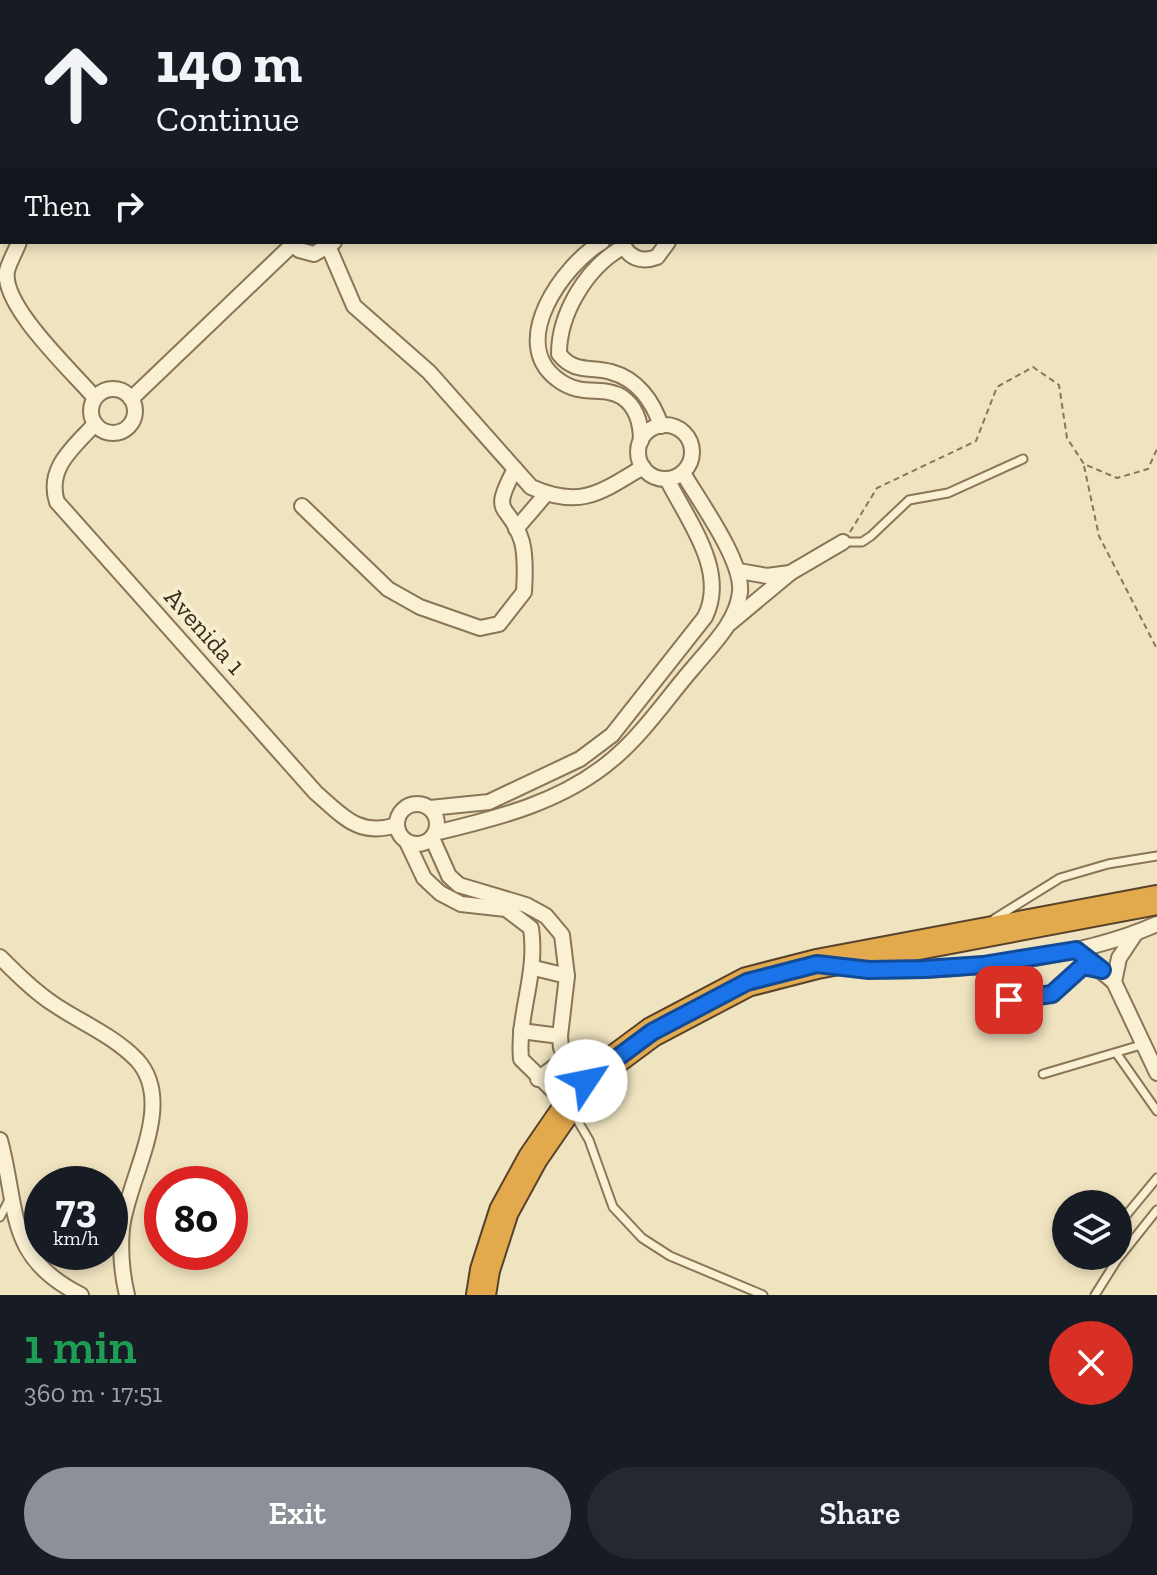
<!DOCTYPE html>
<meta charset="utf-8">
<style>
body{margin:0;font-family:"Zilla Slab",serif;background:#242831;color:#f1f3f6;height:100vh;display:flex;flex-direction:column;font-size:30px;white-space:nowrap}
*{box-sizing:border-box;margin:0}
p{font-size:26px;color:#9ea1a6}
.icon{flex:none;width:44px;height:44px;fill:none;stroke:currentColor;stroke-width:2;stroke-linecap:round;stroke-linejoin:round}
.map{position:relative;height:1295px;overflow:hidden}
.panel{display:flex;flex-direction:column;background:#171b24;flex:1}
.panel>*{flex:none}
.top-card{position:absolute;left:0px;top:0px;width:1158px;height:244px;box-shadow:0 4px 12px #0003;background:#171b24;color:#f1f3f6;overflow:hidden}
.buttons{position:absolute;left:1052px;top:1190px;display:grid;gap:16px}
.buttons a{display:grid;place-items:center;width:80px;height:80px;border-radius:50%;background:#171b24;box-shadow:0 4px 12px #0003;font-size:40px}
.speed{position:absolute;left:24px;top:1166px;display:flex;gap:16px;font-size:40px;font-weight:700;text-align:center}
.speed>*{display:grid;place-content:center;width:104px;height:104px;border-radius:50%;background:#171b24;box-shadow:0 4px 12px #0003;line-height:1}
.speed small{font-size:20px;font-weight:400}
.speed .limit{border:12px solid #d22;background:#fff;color:#111}
.pin{position:absolute;display:grid;place-items:center;width:68px;height:68px;color:#fff;margin:-34px;border-radius:16px;box-shadow:0 4px 12px #0006}
.me{position:absolute;width:88px;margin:-44px;rotate:56deg;stroke-linejoin:round;filter:drop-shadow(0 0 6px #0008)}
.turn{display:flex;align-items:center;gap:28px;height:168px;padding:0 24px;font-size:36px}
.turn .icon{width:104px;height:104px;stroke-width:2.5}
.turn b{display:block;font-size:56px;line-height:68px}
.then{display:flex;align-items:center;height:76px;padding:0 24px;background:#0003;gap:16px;font-size:30px}
.round{display:grid;place-items:center;flex:none;width:84px;height:84px;border-radius:42px;background:#242831}
.summary{display:flex;align-items:center;justify-content:space-between;height:136px;padding:0 24px}
h1{font-size:48px;font-weight:600;line-height:60px;color:#1e9e55}
.button{display:flex;gap:16px;margin-top:auto;padding:16px 24px}
.button a{flex:1;height:92px;border-radius:48px;background:#8c9099;color:#fff;font-size:32px;font-weight:600;line-height:92px;text-align:center}
.button a+a{background:#242831;color:#f1f3f6}
.map>svg:first-child{display:block}
</style>
<div class="map">
<svg width="1157" height="1295" viewBox="0 0 1157 1295">
<rect width="100%" height="100%" fill="#f0e4c0"/>
<g fill="none" stroke-linecap="round" stroke-linejoin="round">
<g stroke="#8a7557" stroke-width="11">
<g id="lane">
<polyline points="843,542 862,542 871,536 909,500 948,493 1023,459"/>
<polyline points="994,919 1060,878 1108,864 1157,856"/>
<polyline points="1009,1000 1052,994 1083,966 1092,968"/>
<polyline points="1117,1054 1157,1111"/>
<polyline points="1043,1074 1141,1045"/>
<polyline points="572,1111 589,1140 613,1207 642,1238 670,1256 763,1295"/>
<polyline points="0,1217 10,1198"/>
<polyline points="1118,1225 1157,1178"/>
<polyline points="1095,1295 1117,1260 1157,1210"/>
</g>
</g>
<g stroke="#8a7557" stroke-width="18">
<g id="street">
<polyline points="2,0 3,2"/>
<polyline points="539,0 540,2"/>
<polyline points="738,0 739,2"/>
<polyline points="161,2 165,0"/>
<polyline points="0,42 2,41"/>
<polyline points="1156,123 1157,124"/>
<polyline points="1156,146 1157,147"/>
<path d="M 19,242 C 16,251 9,262 7,271 C 1,306 73,372 95,398"/>
<polyline points="292,242 299,250 314,254 334,242"/>
<path d="M 602,242 C 563,265 508,342 557,379 C 581,398 603,385 622,397 C 637,407 641,425 641,441"/>
<path d="M 622,242 C 628,258 641,263 657,257 L 668,242"/>
<path d="M 623,247 C 587,267 559,313 559,354 C 575,374 590,366 611,372 C 637,379 653,401 661,426"/>
<path d="M 329,248 L 354,306 L 429,372 L 531,487 C 580,509 600,493 643,467"/>
<circle cx="113" cy="411" r="22"/>
<polyline points="131,399 293,244"/>
<path d="M 95,424 C 74,447 46,468 57,502 L 316,793 C 343,816 358,837 397,825"/>
<circle cx="665" cy="452" r="27"/>
<path d="M 302,506 L 388,589 L 420,607 L 480,628 L 499,624 L 524,592 C 525,576 526,557 522,542 C 510,501 488,519 515,469"/>
<polyline points="516,529 546,494"/>
<polyline points="739,571 767,576 790,573"/>
<polyline points="730,623 790,573 843,542"/>
<circle cx="417" cy="824" r="20"/>
<path d="M 430,808 L 489,802 L 580,759 L 612,735 L 705,617 C 728,571 688,521 667,479"/>
<path d="M 435,833 C 498,818 563,802 613,759 C 643,734 667,698 693,668 C 711,646 737,622 740,592 C 743,560 699,501 683,473"/>
<polyline points="432,838 449,876 459,885 526,905 546,916 562,935 567,976 560,1036 561,1048 586,1081"/>
<path d="M 407,842 L 424,878 L 440,893 L 461,904 L 506,909 L 531,928 C 538,975 517,1014 521,1059 L 569,1106"/>
<polyline points="1076,950 1114,982 1157,1073"/>
<path d="M 0,957 C 17,974 35,992 55,1005 C 82,1023 114,1036 137,1060 C 177,1104 128,1177 122,1228 C 120,1250 122,1274 127,1295"/>
<path d="M 845,967 C 931,978 1079,959 1157,924"/>
<polyline points="534,968 567,976"/>
<polyline points="1114,982 1119,958 1135,934"/>
<polyline points="521,1031 560,1036"/>
<polyline points="538,1079 566,1058"/>
<path d="M 0,1140 C 19,1210 5,1257 81,1295"/>
</g>
</g>
<g stroke="#57422c" stroke-width="32">
<polyline id="highway" points="481,1295 485,1270 504,1211 533,1158 586,1081 652,1032 747,982 817,964 1157,900"/>
</g>
<g stroke="#8a7557" stroke-width="2" stroke-dasharray="6 4" stroke-linecap="butt">
<polyline points="1084,466 1099,536 1157,649"/>
<polyline points="850,532 877,488 976,441 997,387 1033,367 1059,385 1067,438 1084,464 1117,478 1148,469 1157,449"/>
</g>
<use href="#lane" stroke="#faf1d4" stroke-width="7"/>
<use href="#street" stroke="#faf1d4" stroke-width="14"/>
<use href="#highway" stroke="#e3a94d" stroke-width="28"/>
</g>
<g fill="none" stroke-linecap="round" stroke-linejoin="round">
<g stroke="#114b97" stroke-width="20">
<polyline id="route" points="586,1081 652,1032 747,982 817,964 869,970 924,969 983,965 1076,950 1102,970 1083,966 1052,994 1009,1000"/>
</g>
<use href="#route" stroke="#1a73e8" stroke-width="14"/>
</g>
<g text-anchor="middle" stroke-width="8" stroke-linejoin="round" paint-order="stroke">
<g font-size="26" fill="#382c1c" stroke="#f7eed0">
<text transform="translate(205 631) rotate(48)" y="9">Avenida 1</text>
</g>
</g>
</svg>
<div class="buttons">
<a><svg class="icon" aria-label="layers" viewBox="0 0 24 24"><path d="M12 4l9 5-9 5-9-5zM3 14l9 5 9-5"/></svg></a>
</div>
<div class="speed"><div>73<small>km/h</small></div><div class="limit">80</div></div>
<div class="pin" style="left:1009px;top:1000px;background:#d93025"><svg class="icon" aria-label="arrive" viewBox="0 0 24 24"><path d="M6 21V4h12l-3 4 3 4H6"/></svg></div>
<svg class="me" style="left:586px;top:1081px" viewBox="-20 -20 40 40"><circle r="19" fill="#fff"/><path d="M0-13L10 11 0 6-10 11z" fill="#1a73e8"/></svg>
<div class="top-card">
<div class="turn"><svg class="icon" aria-label="ahead" viewBox="0 0 24 24"><path d="M12 20V5M6 11l6-6 6 6"/></svg><div><b>140 m</b>Continue</div></div>
<div class="then">Then<svg class="icon" aria-label="right" viewBox="0 0 24 24"><path d="M7 20v-9h11M14 6l5 5-5 5"/></svg></div>
</div>
</div>
<section class="panel">
<div class="summary"><div><h1>1 min</h1><p>360 m · 17:51</p></div><a class="round" style="background:#d93025;color:#fff"><svg class="icon" aria-label="close" viewBox="0 0 24 24"><path d="M6 6l12 12M18 6L6 18"/></svg></a></div>
<div class="button"><a>Exit</a><a>Share</a></div>
</section>
